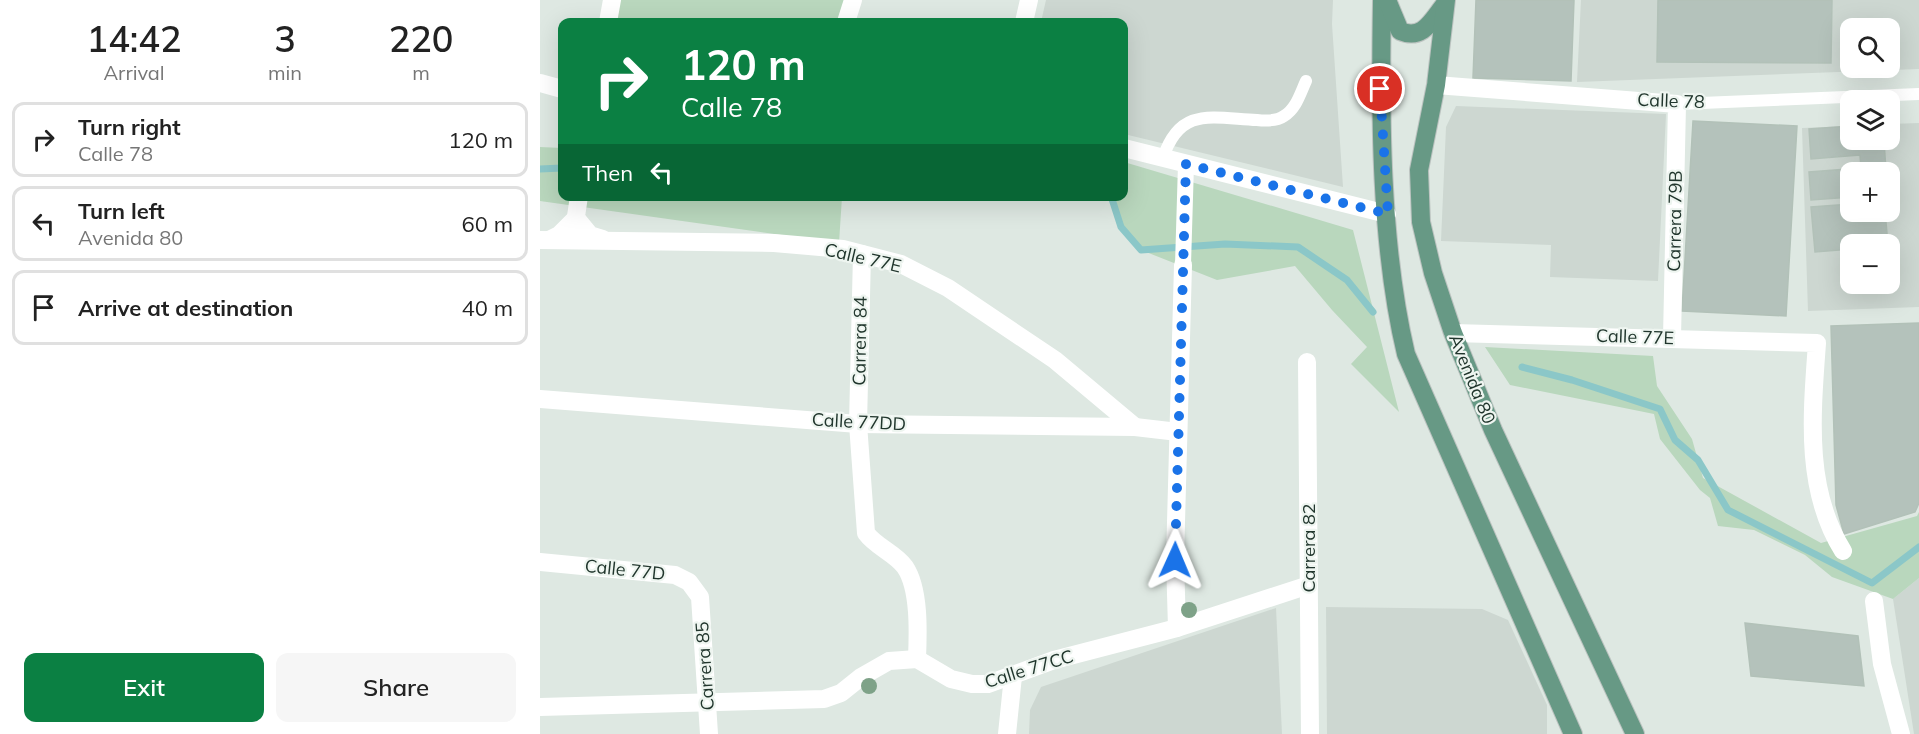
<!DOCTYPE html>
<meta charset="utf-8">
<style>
body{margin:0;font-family:Mulish,sans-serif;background:#f6f6f6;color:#222;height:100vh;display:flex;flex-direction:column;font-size:22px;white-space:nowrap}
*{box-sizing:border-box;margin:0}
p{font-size:20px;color:#767676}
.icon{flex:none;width:33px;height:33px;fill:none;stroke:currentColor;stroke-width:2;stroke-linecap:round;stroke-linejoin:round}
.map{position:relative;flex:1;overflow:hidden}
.side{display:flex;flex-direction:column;background:#fff;width:540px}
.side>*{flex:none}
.guide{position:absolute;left:18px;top:18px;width:570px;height:183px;border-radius:12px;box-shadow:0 6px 24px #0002;background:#0b8043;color:#fff;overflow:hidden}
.buttons{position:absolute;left:1300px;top:18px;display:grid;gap:12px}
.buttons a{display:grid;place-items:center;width:60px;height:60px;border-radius:12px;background:#fff;box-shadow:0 6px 24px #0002;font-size:30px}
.pin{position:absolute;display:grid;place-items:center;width:51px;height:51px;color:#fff;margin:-26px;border:3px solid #fff;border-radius:50%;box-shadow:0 2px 6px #0007}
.me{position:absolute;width:66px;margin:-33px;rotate:1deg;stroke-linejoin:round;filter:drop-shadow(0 0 4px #0008)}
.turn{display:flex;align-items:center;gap:21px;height:126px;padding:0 24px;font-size:27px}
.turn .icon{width:78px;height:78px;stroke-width:2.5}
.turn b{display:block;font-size:42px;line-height:51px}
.then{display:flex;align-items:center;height:57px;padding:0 24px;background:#0003;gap:12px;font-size:22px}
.eta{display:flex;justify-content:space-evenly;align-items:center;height:102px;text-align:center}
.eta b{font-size:36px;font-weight:600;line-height:42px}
.primary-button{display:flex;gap:12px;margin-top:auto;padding:12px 24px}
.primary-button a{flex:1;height:69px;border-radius:12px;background:#0b8043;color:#fff;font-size:24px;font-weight:600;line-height:69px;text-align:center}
.primary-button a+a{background:#f6f6f6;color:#222}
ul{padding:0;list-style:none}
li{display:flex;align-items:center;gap:18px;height:75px;margin:0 12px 9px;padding:0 12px;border:3px solid #e0e0e0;border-radius:12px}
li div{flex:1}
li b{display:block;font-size:22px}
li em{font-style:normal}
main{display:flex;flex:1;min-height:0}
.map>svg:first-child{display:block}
</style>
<main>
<section class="side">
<div class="eta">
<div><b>14:42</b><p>Arrival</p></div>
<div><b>3</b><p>min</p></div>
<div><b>220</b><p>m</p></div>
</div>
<ul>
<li><svg class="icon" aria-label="right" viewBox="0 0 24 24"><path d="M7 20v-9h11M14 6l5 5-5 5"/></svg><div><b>Turn right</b><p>Calle 78</p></div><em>120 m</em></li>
<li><svg class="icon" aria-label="left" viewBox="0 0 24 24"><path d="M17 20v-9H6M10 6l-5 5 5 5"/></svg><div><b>Turn left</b><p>Avenida 80</p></div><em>60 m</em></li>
<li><svg class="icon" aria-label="arrive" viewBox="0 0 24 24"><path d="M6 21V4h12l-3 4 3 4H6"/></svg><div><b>Arrive at destination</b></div><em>40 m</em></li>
</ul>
<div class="primary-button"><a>Exit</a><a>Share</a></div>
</section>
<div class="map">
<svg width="1379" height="734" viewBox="0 0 1379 734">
<rect width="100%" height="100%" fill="#dee8e2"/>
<g fill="#cdd7d1" fill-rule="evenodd">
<polygon points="506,0 793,0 792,24 803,187 584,134 584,22 501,22"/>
<path d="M 1041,0 L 1379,0 L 1379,69 L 1037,82 ZM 1311,28 L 1350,28 L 1350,68 L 1311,68 Z"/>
<polygon points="916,106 1126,114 1118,281 1010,277 1011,245 901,241 906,127"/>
<path d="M 1379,123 L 1379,307 L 1268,311 L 1262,128 L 1311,126 L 1311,140 L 1350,140 L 1350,124 ZM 1311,172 L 1350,172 L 1350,212 L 1311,212 ZM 1311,244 L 1350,244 L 1350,284 L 1311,284 Z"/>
<polygon points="1379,578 1379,734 1374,734 1353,599"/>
<polygon points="786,607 942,609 968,620 1007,705 1007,734 787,734"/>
<polygon points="736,608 742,734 489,734 490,710 501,687"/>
</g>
<g fill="#b9d7bd">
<polygon points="67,0 318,0 313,22 63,22"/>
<polygon points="0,147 22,148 22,196 302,197 299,243 0,201"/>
<polygon points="584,162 813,230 859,412 811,364 827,347 792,310 755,266 677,280 601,250 581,227 571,197 584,196"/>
<polygon points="945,347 1113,356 1117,386 1152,439 1163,478 1281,543 1377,516 1379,512 1379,578 1353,599 1292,577 1265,555 1214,530 1178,526 1170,498 1160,490 1120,439 1114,414 970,385"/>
</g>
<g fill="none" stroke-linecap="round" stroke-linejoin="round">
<g stroke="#8bc7c8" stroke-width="7">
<polyline points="0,169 22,168"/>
<polyline points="571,196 581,227 601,250 685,244 758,247 807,280 833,312"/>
<polyline points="982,367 1032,380 1120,409 1135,440 1158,460 1188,510 1332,583 1379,547"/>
</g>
</g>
<g fill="#b4c2bb" stroke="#b2c1b8" stroke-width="1.5">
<polygon points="936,0 1034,0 1031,81 933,78"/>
<polygon points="1118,0 1292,0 1291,63 1117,62"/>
<polygon points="1153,121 1257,126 1246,316 1142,311"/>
<polygon points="1311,126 1311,140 1344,140 1346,172 1311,172 1311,197 1271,200 1269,172 1321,168 1320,155 1271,159 1269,129"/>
<polygon points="1311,204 1311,212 1345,212 1348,244 1311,244 1311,249 1275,252 1271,207"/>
<polygon points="1379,323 1379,503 1375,512 1304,534 1296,505 1291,326"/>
<polygon points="1205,623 1318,636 1324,686 1211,676"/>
</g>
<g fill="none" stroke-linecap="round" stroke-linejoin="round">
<g stroke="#bcc3c0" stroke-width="20">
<g id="primary">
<path d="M 842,0 C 840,113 840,245 866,354 L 1033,734"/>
<path d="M 847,0 L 860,31 C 883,41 892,20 905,4"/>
<polyline points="906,0 896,85 879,170 881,222 893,273 913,333 953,430 1095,734"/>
</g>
</g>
<g stroke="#fff" stroke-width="12">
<polyline points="1137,104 1379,94"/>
<path d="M 623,158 C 640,106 672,118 717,120 C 726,121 737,121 744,116 C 756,109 760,94 766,81"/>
</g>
<polyline stroke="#fff" stroke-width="16" points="643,265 646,164"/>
<g stroke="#fff" stroke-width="18">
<polyline points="68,22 72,0"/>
<polyline points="306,22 313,0"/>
<polyline points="484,22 489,0"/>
<polyline points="0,83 22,89"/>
<polyline points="896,85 1137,104 1132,338"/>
<polyline points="584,148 847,214"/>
<polyline points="34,230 39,196"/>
<polyline points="0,240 234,243 303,249 361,264 408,288 515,360 595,427"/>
<polyline points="9,240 19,235 36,218 50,235 63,239"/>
<path d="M 322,254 L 318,424 L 326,533 C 336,547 355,553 365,567 C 380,589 378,634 377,659"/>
<path d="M 913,333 L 1277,343 C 1272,413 1264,489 1303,551"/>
<polyline points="767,362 770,734"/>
<polyline points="0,399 318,424 595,427 638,432"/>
<polyline points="0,562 135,575 149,582 160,597 169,734"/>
<polyline points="1334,601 1342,664 1361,734"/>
<polyline points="637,628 635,559 643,265"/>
<polyline points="0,707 284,699 301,693 321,677 349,661 377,659 411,679 432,684 448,684 514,660 637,628 769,585"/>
<polyline points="467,734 473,676"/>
</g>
<use href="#primary" stroke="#679985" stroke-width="18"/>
</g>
<g fill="#7ea288">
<circle cx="649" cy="610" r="8"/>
<circle cx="329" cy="686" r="8"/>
</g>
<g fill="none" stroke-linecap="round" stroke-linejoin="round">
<polyline stroke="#1a73e8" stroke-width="10" stroke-dasharray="0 18" points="635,560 646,164 848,214 840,89"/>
</g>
<g text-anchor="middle" stroke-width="4.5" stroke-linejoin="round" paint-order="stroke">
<g font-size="18" fill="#21362d" stroke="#eef5f0">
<text transform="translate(1131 101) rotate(2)" y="6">Calle 78</text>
<text transform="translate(1135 221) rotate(-89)" y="6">Carrera 79B</text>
<text transform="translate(323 258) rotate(13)" y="6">Calle 77E</text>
<text transform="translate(1095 337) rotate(2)" y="6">Calle 77E</text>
<text transform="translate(320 341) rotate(-89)" y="6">Carrera 84</text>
<text transform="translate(932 379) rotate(68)" y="6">Avenida 80</text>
<text transform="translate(319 422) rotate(3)" y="6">Calle 77DD</text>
<text transform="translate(769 548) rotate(-90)" y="6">Carrera 82</text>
<text transform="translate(85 570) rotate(6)" y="6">Calle 77D</text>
<text transform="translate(165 666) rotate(-94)" y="6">Carrera 85</text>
<text transform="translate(489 669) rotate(-17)" y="6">Calle 77CC</text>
</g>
</g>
</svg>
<div class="buttons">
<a><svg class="icon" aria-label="search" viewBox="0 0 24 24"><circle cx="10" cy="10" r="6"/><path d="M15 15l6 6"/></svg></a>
<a><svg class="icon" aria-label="layers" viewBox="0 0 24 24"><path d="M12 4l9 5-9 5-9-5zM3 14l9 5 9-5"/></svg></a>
<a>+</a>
<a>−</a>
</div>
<div class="pin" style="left:840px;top:89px;background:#d93025"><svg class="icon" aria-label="arrive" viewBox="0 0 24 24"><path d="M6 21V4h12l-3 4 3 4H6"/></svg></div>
<svg class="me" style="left:635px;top:560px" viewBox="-20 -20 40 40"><path d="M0-17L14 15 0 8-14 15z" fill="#1a73e8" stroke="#fff" stroke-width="4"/></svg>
<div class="guide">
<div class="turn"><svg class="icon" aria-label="right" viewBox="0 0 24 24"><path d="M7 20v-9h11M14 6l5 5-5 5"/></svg><div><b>120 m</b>Calle 78</div></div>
<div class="then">Then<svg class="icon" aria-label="left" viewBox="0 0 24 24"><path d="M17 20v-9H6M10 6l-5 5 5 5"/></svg></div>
</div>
</div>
</main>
